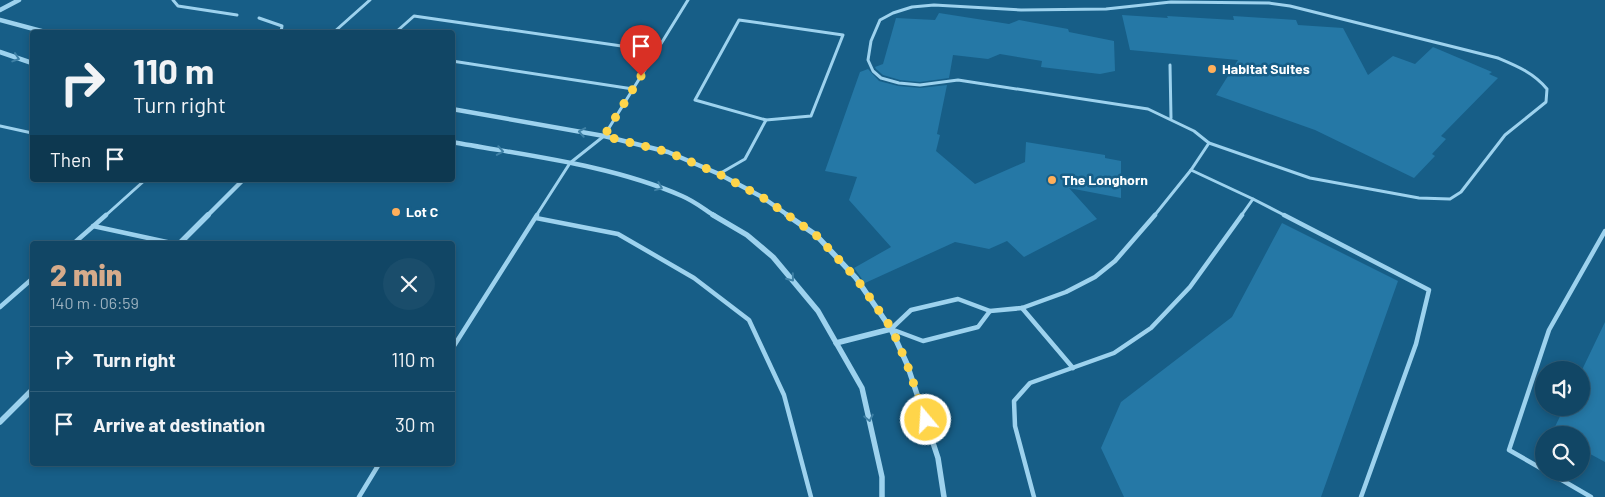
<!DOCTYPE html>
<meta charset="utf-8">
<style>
body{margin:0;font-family:Barlow,sans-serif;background:#1a4d6b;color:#f1f3f6;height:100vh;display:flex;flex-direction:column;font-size:19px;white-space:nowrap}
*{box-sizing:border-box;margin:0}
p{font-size:16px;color:#9cb1bf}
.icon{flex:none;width:28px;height:28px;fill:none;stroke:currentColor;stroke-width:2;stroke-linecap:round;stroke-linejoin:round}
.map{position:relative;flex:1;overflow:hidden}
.side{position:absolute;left:30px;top:241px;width:425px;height:225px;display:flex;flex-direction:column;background:#114665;border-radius:5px;box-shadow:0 2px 8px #0003,0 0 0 1px #305e79}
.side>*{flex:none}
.banner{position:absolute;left:30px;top:30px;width:425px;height:152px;border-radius:5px;box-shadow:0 2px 8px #0003,0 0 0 1px #305e79;background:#114665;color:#f1f3f6;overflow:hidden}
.controls{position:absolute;left:1535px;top:361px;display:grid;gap:10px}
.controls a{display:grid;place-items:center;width:55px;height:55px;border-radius:50%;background:#114665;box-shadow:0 2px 8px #0003,0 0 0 1px #305e79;font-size:25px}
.pin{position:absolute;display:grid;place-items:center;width:42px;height:42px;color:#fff;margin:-51px -21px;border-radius:50% 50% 50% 0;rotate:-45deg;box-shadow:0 0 5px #0007}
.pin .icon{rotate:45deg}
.me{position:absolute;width:55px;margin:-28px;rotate:342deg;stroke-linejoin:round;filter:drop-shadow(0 0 4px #0008)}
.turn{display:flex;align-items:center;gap:18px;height:105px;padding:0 20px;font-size:22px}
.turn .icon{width:65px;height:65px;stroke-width:2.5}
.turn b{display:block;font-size:35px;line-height:42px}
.then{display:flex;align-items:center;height:48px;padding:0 20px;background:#0003;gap:10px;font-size:19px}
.round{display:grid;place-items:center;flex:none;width:52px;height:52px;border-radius:26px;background:#1a4d6b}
.overview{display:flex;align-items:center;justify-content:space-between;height:85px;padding:0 20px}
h1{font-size:30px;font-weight:800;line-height:38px;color:#d6ab8b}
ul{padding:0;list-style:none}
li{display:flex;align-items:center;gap:15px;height:65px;padding:0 20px;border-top:1px solid #305e79}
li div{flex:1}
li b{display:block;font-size:19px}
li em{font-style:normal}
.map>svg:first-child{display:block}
</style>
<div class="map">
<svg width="1605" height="497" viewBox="0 0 1605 497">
<rect width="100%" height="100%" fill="#175e87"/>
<g fill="#2578a6">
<polygon points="939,13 1009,24 1019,20 1068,29 1069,32 1114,41 1115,71 1100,74 1041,67 1042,61 1000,54 988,59 953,55 949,78 920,82 900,80 883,75 876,69 875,67 883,64 896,18 935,20"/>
<polygon points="1122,15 1168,18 1167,16 1234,20 1233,16 1296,20 1298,25 1343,28 1368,75 1393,56 1415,64 1433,47 1492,72 1489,74 1498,78 1441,136 1446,139 1432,154 1435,156 1414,178 1315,130 1216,95 1238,60 1130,50"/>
<polygon points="868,69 879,81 898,86 920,88 947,85 937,134 940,135 936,151 975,184 1025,162 1026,142 1105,155 1105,158 1121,161 1121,198 1069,188 1097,219 1024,257 1007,241 989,249 955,242 865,283 854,268 891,247 849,200 857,177 825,171 860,72"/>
<polygon points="1282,223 1398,281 1321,497 1124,497 1101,448 1121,402 1232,317"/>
<polygon points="1605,322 1605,462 1581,449 1581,435 1551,435 1564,408 1581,408 1581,372"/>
</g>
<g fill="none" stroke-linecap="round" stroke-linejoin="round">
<g stroke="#9dd2ee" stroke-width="3">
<polyline points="173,0 178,6 237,15"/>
<path d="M 1171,2 L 1269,3 L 1290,6 L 1498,58 C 1517,66 1534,73 1547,89 L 1546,102 L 1505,135 L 1461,192 L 1450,199 L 1419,198 L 1310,178 L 1209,143 L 1194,131 L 1148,109 L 958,80 L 920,85 L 899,83 L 881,78 L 873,71 L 868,60 L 871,41 L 880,20 L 893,13 L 912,7 L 934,5 L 1021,10 L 1106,9 Z"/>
<polyline points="259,18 282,26 281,32"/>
<polygon points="739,20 843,35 811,116 766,120 695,100"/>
<polyline points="334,32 370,0"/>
<polyline points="396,32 414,16 656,51"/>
<polyline points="452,61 633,89"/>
<polyline points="1170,65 1171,118"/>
<polyline points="0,126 32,133"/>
<polyline points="1191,170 1253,199"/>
<polyline points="719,174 745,159 766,120"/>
<polyline points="105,216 145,180"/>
<polyline points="536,216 570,163 604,136 688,0"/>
<polyline points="1154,216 1191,170 1209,143"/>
<polyline points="1241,216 1253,199 1286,216"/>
</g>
<g stroke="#9dd2ee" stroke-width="4.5">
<polyline points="1284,215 1429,290 1416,344 1361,497"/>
<polyline points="536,218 618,234 694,278 749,320 784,395 811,497"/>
<polyline points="93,226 176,244"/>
<polyline points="73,244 106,215"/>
<polygon points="958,299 990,311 978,327 923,341 891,329 911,310"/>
<polyline points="0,307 32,279"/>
<polyline points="1022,308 1073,368"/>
<polyline points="990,311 1022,308 1066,292 1095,277 1115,261 1155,215"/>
<polyline points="452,349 537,215"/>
<polyline points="1544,470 1509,450 1549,330 1605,231"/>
<polyline points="1548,472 1591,497"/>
<polyline points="359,497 379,464"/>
<polyline points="1034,497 1015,426 1014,401 1030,383 1114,353 1151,328 1190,287 1242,215"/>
</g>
<g stroke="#9dd2ee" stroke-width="4.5">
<polyline points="0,10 19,0"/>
<polyline points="0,20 45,32"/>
<polyline points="0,52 32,63"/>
<polyline points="452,109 604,136 668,152 719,174 762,197 789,216"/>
<path d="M 452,142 C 529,156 611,165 682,196 C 694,201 704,209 715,216"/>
<polyline points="207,216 243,180"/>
</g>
<g stroke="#9dd2ee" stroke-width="5.5">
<polyline points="713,215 747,235 773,257 818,311 862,388 882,477 882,497"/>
<polyline points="787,215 816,235 856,278 891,329 907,364 938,458 944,497"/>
<polyline points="179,244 208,215"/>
<polyline points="836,343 891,329"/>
<polyline points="0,422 32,390"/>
</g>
</g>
<defs><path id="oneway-chevron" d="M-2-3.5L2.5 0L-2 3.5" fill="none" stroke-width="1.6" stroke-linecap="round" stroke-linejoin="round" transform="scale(1.25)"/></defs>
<g stroke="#3f81a6">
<use href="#oneway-chevron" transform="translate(16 58) rotate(18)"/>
<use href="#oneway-chevron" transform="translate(582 132) rotate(-170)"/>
<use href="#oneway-chevron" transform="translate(500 151) rotate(10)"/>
<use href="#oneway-chevron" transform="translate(659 187) rotate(22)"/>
<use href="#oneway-chevron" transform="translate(791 278) rotate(51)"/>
<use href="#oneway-chevron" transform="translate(869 418) rotate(78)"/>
</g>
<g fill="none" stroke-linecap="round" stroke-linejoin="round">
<polyline stroke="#ffd54a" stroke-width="9" stroke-dasharray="0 16.2" points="641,76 604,136 668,152 719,174 762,197 816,235 856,278 892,329 907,364 926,420"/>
</g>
<g fill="#ffaf5a" stroke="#175e87" stroke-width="2">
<circle cx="1212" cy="69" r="5"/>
<circle cx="1052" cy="180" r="5"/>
<circle cx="396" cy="212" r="5"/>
</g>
<g text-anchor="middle" stroke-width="5" stroke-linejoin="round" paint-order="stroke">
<g font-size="14" font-weight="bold" fill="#fff" stroke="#175e87" text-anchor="start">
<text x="1222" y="74">Habitat Suites</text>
<text x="1062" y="185">The Longhorn</text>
<text x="406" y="217">Lot C</text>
</g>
</g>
</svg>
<div class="controls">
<a><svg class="icon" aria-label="sound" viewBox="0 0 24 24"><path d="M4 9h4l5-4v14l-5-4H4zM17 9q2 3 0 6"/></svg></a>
<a><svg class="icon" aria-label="search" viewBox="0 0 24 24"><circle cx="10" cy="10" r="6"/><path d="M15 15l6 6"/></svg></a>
</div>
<div class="pin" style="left:641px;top:76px;background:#d93025"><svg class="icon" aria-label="arrive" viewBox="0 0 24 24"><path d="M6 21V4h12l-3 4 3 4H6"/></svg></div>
<svg class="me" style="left:926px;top:420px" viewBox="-20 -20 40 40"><circle r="17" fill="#ffd54a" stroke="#fff" stroke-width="3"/><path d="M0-11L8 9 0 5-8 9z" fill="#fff"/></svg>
<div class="banner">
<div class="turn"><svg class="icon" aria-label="right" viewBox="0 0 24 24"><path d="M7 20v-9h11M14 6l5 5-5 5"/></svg><div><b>110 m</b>Turn right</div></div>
<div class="then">Then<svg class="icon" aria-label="arrive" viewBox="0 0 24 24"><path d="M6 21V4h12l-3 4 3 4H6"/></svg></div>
</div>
<section class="side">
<div class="overview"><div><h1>2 min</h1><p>140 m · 06:59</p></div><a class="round"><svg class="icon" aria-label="close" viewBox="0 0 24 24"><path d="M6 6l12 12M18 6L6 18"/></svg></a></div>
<ul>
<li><svg class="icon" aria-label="right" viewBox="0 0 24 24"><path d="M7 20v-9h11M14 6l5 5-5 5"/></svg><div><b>Turn right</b></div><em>110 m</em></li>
<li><svg class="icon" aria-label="arrive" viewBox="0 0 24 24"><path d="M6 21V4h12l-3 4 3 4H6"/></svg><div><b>Arrive at destination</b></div><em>30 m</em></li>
</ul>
</section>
</div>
